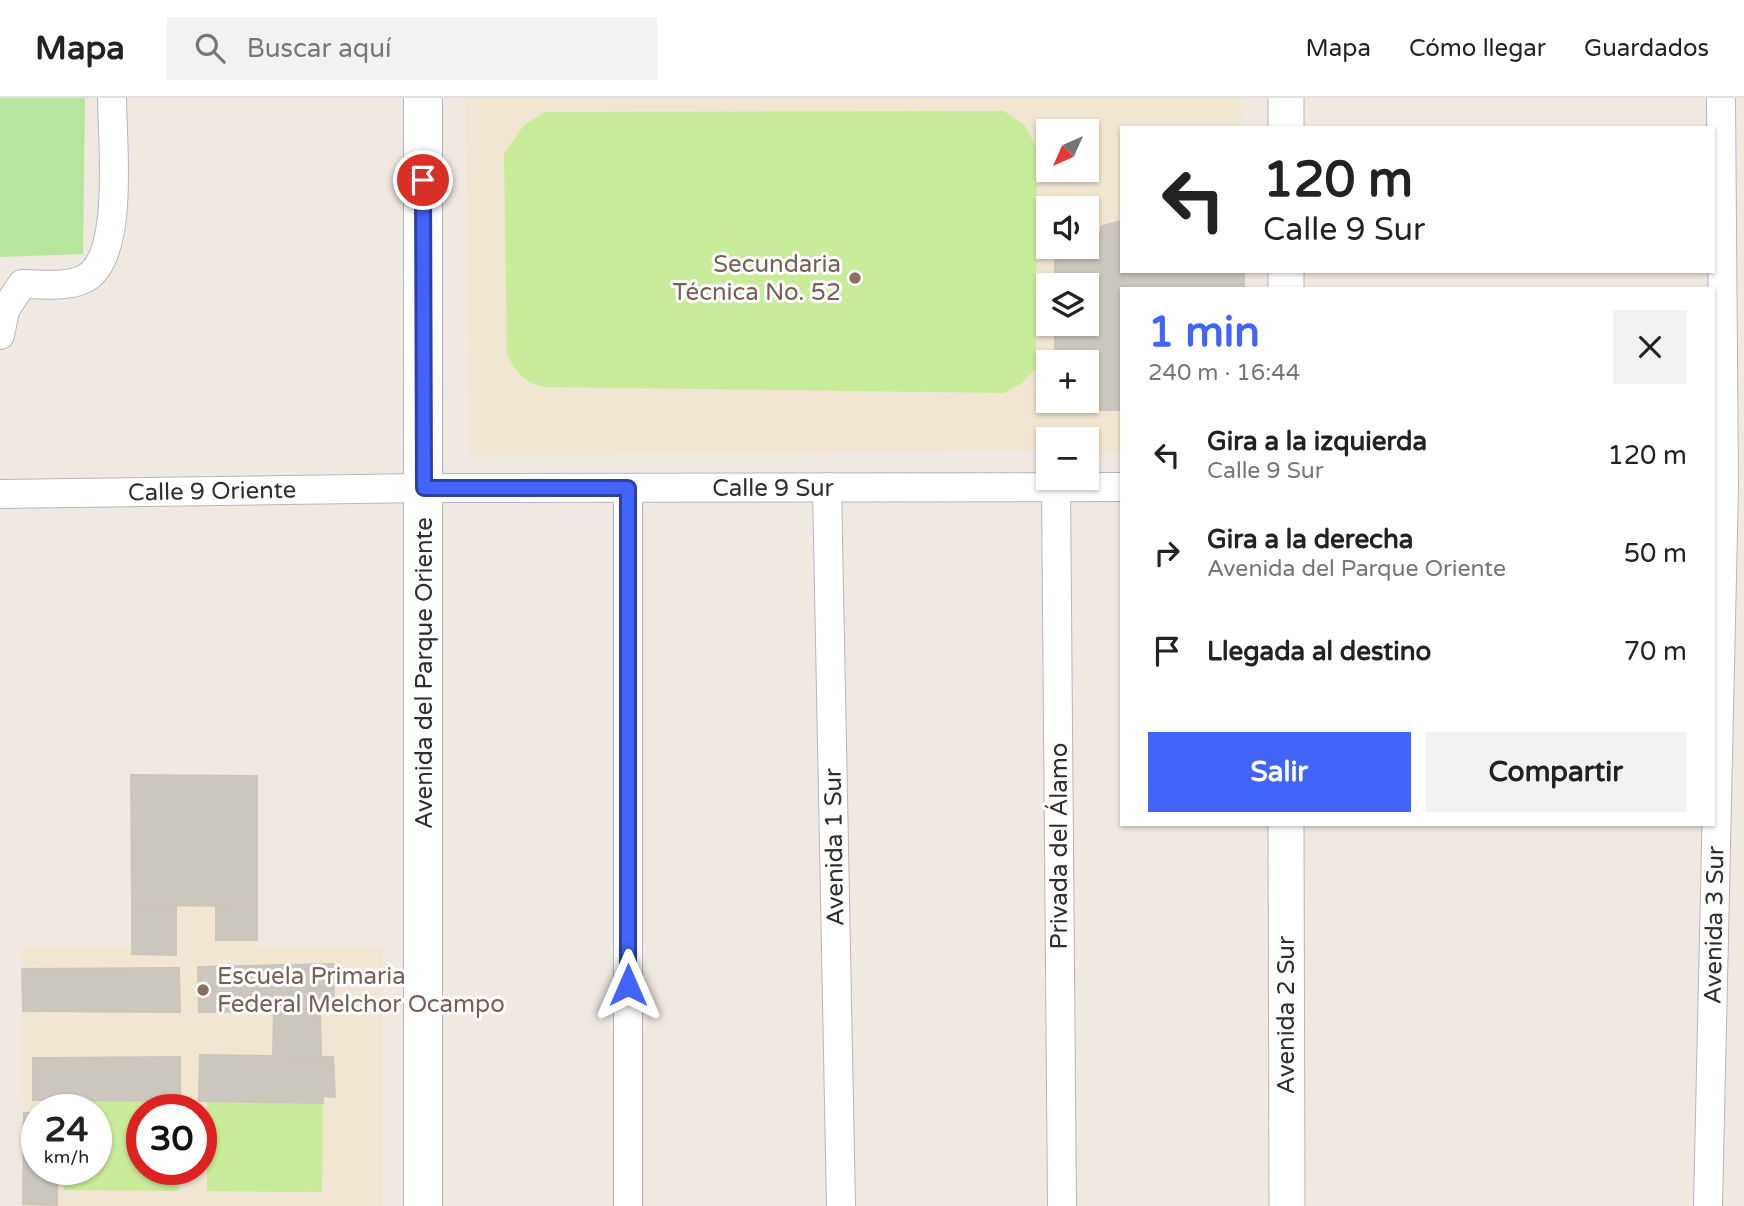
<!DOCTYPE html>
<html lang="es">
<meta charset="utf-8">
<style>
body{margin:0;font-family:"Varela Round",sans-serif;background:#f2f2f2;color:#222;height:100vh;display:flex;flex-direction:column;font-size:26px;white-space:nowrap}
*{box-sizing:border-box;margin:0}
p{font-size:23px;color:#767676}
.icon{flex:none;width:38px;height:38px;fill:none;stroke:currentColor;stroke-width:2;stroke-linecap:round;stroke-linejoin:round}
.map{position:relative;flex:1;overflow:hidden}
.panel{position:absolute;left:1120px;top:189px;width:595px;height:539px;display:flex;flex-direction:column;background:#fff;border-radius:0px;box-shadow:0 2px 5px #0004}
.panel>*{flex:none}
.guide{position:absolute;left:1120px;top:28px;width:595px;height:147px;border-radius:0px;box-shadow:0 2px 5px #0004;background:#fff;color:#222;overflow:hidden}
.needle{width:46px;rotate:225deg}
.fabs{position:absolute;left:1036px;top:21px;display:grid;gap:14px}
.fabs a{display:grid;place-items:center;width:63px;height:63px;border-radius:0px;background:#fff;box-shadow:0 2px 5px #0004;font-size:35px}
.speed{position:absolute;left:21px;top:996px;display:flex;gap:14px;font-size:35px;font-weight:700;text-align:center}
.speed>*{display:grid;place-content:center;width:91px;height:91px;border-radius:50%;background:#fff;box-shadow:0 2px 5px #0004;line-height:1}
.speed small{font-size:18px;font-weight:400}
.speed .limit{border:10px solid #d22;background:#fff;color:#111}
.pin{position:absolute;display:grid;place-items:center;width:60px;height:60px;color:#fff;margin:-30px;border:4px solid #fff;border-radius:50%;box-shadow:0 2px 7px #0007}
.me{position:absolute;width:77px;margin:-38px;rotate:0deg;stroke-linejoin:round;filter:drop-shadow(0 0 5px #0008)}
.turn{display:flex;align-items:center;gap:24px;height:147px;padding:0 28px;font-size:32px}
.turn .icon{width:91px;height:91px;stroke-width:2.5}
.turn b{display:block;font-size:49px;line-height:60px}
.round{display:grid;place-items:center;flex:none;width:74px;height:74px;border-radius:0px;background:#f2f2f2}
.summary{display:flex;align-items:center;justify-content:space-between;height:119px;padding:0 28px}
h1{font-size:42px;font-weight:700;line-height:52px;color:#4264fb}
.action{display:flex;gap:14px;margin-top:auto;padding:14px 28px}
.action a{flex:1;height:80px;border-radius:0px;background:#4264fb;color:#fff;font-size:28px;font-weight:700;line-height:80px;text-align:center}
.action a+a{background:#f2f2f2;color:#222}
ul{padding:0;list-style:none}
li{display:flex;align-items:center;gap:21px;height:98px;padding:0 28px}
li div{flex:1}
li b{display:block;font-size:26px}
li em{font-style:normal}
header{display:flex;align-items:center;gap:42px;box-sizing:border-box;height:98px;padding:0 35px;background:#fff;border-bottom:2px solid #e0e0e0}
header strong{font-size:33px}
nav{display:flex;gap:38px;margin-inline-start:auto;font-size:24px}
.search{width:490px;height:63px;background:#f2f2f2;display:flex;align-items:center;gap:18px;box-sizing:border-box;padding:0 24px;border-radius:0px;color:#767676;font-size:26px}
.map>svg:first-child{display:block}
</style>
<header>
<strong>Mapa</strong>
<div class="search"><svg class="icon" aria-label="search" viewBox="0 0 24 24"><circle cx="10" cy="10" r="6"/><path d="M15 15l6 6"/></svg>Buscar aquí</div>
<nav><a>Mapa</a><a>Cómo llegar</a><a>Guardados</a></nav>
</header>
<div class="map">
<svg width="1744" height="1108" viewBox="0 0 1744 1108">
<rect width="100%" height="100%" fill="#efe9e1"/>
<g fill="#f0e6d1" fill-rule="evenodd">
<path d="M 465,0 L 1241,0 L 1242,30 L 1122,30 L 1122,353 L 1087,353 L 1087,341 L 1048,341 L 1048,353 L 470,357 ZM 1048,33 L 1087,33 L 1087,72 L 1048,72 ZM 1048,110 L 1087,110 L 1087,149 L 1048,149 ZM 1048,187 L 1087,187 L 1087,226 L 1048,226 ZM 1048,264 L 1087,264 L 1087,303 L 1048,303 Z"/>
<path d="M 131,677 L 257,678 L 257,850 L 383,850 L 383,1108 L 23,1108 L 22,848 L 132,848 ZM 37,1012 L 96,1012 L 96,1071 L 37,1071 ZM 142,1012 L 201,1012 L 201,1071 L 142,1071 Z"/>
</g>
<polygon fill="#b6e59e" points="0,0 85,0 83,156 0,159"/>
<g fill="#c9ec9a">
<path d="M 1004,13 L 1025,28 L 1037,51 L 1036,270 L 1021,286 L 1004,295 L 546,289 C 525,286 516,275 507,256 L 504,56 L 524,27 L 545,14 Z"/>
<polygon points="64,1002 180,1003 180,1011 142,1012 142,1071 180,1071 179,1093 64,1092 64,1071 96,1071 96,1012 64,1011"/>
<polygon points="207,1004 323,1005 322,1094 207,1093"/>
</g>
<g fill="#cbc7bf" stroke="#cbc5ba" stroke-width="2">
<polygon points="1122,123 1122,173 1244,173 1244,191 1122,191 1122,312 1056,312 1056,303 1087,303 1087,264 1055,264 1055,226 1087,226 1087,187 1055,187 1055,149 1097,146 1102,128"/>
<polygon points="131,677 257,678 257,808 132,807"/>
<polygon points="132,807 176,808 176,857 132,856"/>
<rect x="216" y="808" width="41" height="34"/>
<polygon points="333,866 334,912 199,914 198,869"/>
<polygon points="179,870 180,914 23,913 22,871"/>
<polygon points="274,912 320,912 321,959 273,959"/>
<polygon points="200,957 333,959 335,999 323,998 323,1005 199,1003"/>
<polygon points="180,959 180,1003 33,1002 33,960"/>
<polygon points="24,1015 37,1015 37,1071 57,1071 57,1107 23,1106"/>
</g>
<g fill="none" stroke-linecap="round" stroke-linejoin="round">
<g stroke="#b4b7c1" stroke-width="30">
<g id="minor">
<path d="M 0,237 L 5,212 L 22,186 C 42,186 68,190 86,180 C 125,157 112,42 112,0"/>
<polyline points="827,389 841,1108"/>
<polyline points="1056,389 1062,1108"/>
<polyline points="628,390 628,1108"/>
<polyline points="0,396 424,390 1122,389"/>
<polyline points="1708,1108 1724,388 1721,0"/>
</g>
</g>
<g stroke="#b4b7c1" stroke-width="37">
<g id="tertiary">
<polyline points="1286,0 1286,30"/>
<polyline points="1286,173 1286,191"/>
<polyline points="1286,726 1287,1108"/>
</g>
</g>
<g stroke="#b4b7c1" stroke-width="40">
<polyline id="secondary" points="423,0 423,1108"/>
</g>
<use href="#minor" stroke="#fff" stroke-width="28"/>
<use href="#tertiary" stroke="#fff" stroke-width="35"/>
<use href="#secondary" stroke="#fff" stroke-width="38"/>
</g>
<g fill="none" stroke-linecap="round" stroke-linejoin="round">
<g stroke="#2b41a3" stroke-width="18">
<polyline id="route" points="423,82 424,390 628,390 628,887"/>
</g>
<use href="#route" stroke="#4264fb" stroke-width="12"/>
</g>
<g fill="#8d6e63" stroke="#fff" stroke-width="2.5">
<circle cx="855" cy="180" r="7"/>
<circle cx="203" cy="892" r="7"/>
</g>
<g text-anchor="middle" stroke-width="6" stroke-linejoin="round" paint-order="stroke">
<g font-size="24" fill="#785e54" stroke="#fff" text-anchor="end">
<text x="841" y="174">Secundaria<tspan x="841" dy="28">Técnica No. 52</tspan></text>
<text x="217" y="886" text-anchor="start">Escuela Primaria<tspan x="217" dy="28">Federal Melchor Ocampo</tspan></text>
</g>
<g font-size="24" fill="#2e2e2e" stroke="#fff">
<text x="773" y="398">Calle 9 Sur</text>
<text transform="translate(212 393) rotate(-1)" y="8">Calle 9 Oriente</text>
<text transform="translate(424 575) rotate(-90)" y="8">Avenida del Parque Oriente</text>
<text transform="translate(1059 748) rotate(-90)" y="8">Privada del Álamo</text>
<text transform="translate(834 749) rotate(-91)" y="8">Avenida 1 Sur</text>
<text transform="translate(1714 827) rotate(-89)" y="8">Avenida 3 Sur</text>
<text transform="translate(1286 917) rotate(-90)" y="8">Avenida 2 Sur</text>
</g>
</g>
</svg>
<div class="fabs">
<a><svg class="needle" viewBox="-14 -14 28 28"><path d="M0-13l5 13h-10z" fill="#e53935"/><path d="M0 13l5-13h-10z" fill="#767676"/></svg></a>
<a><svg class="icon" aria-label="sound" viewBox="0 0 24 24"><path d="M4 9h4l5-4v14l-5-4H4zM17 9q2 3 0 6"/></svg></a>
<a><svg class="icon" aria-label="layers" viewBox="0 0 24 24"><path d="M12 4l9 5-9 5-9-5zM3 14l9 5 9-5"/></svg></a>
<a>+</a>
<a>−</a>
</div>
<div class="speed"><div>24<small>km/h</small></div><div class="limit">30</div></div>
<div class="pin" style="left:423px;top:82px;background:#d93025"><svg class="icon" aria-label="arrive" viewBox="0 0 24 24"><path d="M6 21V4h12l-3 4 3 4H6"/></svg></div>
<svg class="me" style="left:628px;top:887px" viewBox="-20 -20 40 40"><path d="M0-17L14 15 0 8-14 15z" fill="#4264fb" stroke="#fff" stroke-width="4"/></svg>
<div class="guide">
<div class="turn"><svg class="icon" aria-label="left" viewBox="0 0 24 24"><path d="M17 20v-9H6M10 6l-5 5 5 5"/></svg><div><b>120 m</b>Calle 9 Sur</div></div>
</div>
<section class="panel">
<div class="summary"><div><h1>1 min</h1><p>240 m · 16:44</p></div><a class="round"><svg class="icon" aria-label="close" viewBox="0 0 24 24"><path d="M6 6l12 12M18 6L6 18"/></svg></a></div>
<ul>
<li><svg class="icon" aria-label="left" viewBox="0 0 24 24"><path d="M17 20v-9H6M10 6l-5 5 5 5"/></svg><div><b>Gira a la izquierda</b><p>Calle 9 Sur</p></div><em>120 m</em></li>
<li><svg class="icon" aria-label="right" viewBox="0 0 24 24"><path d="M7 20v-9h11M14 6l5 5-5 5"/></svg><div><b>Gira a la derecha</b><p>Avenida del Parque Oriente</p></div><em>50 m</em></li>
<li><svg class="icon" aria-label="arrive" viewBox="0 0 24 24"><path d="M6 21V4h12l-3 4 3 4H6"/></svg><div><b>Llegada al destino</b></div><em>70 m</em></li>
</ul>
<div class="action"><a>Salir</a><a>Compartir</a></div>
</section>
</div>
